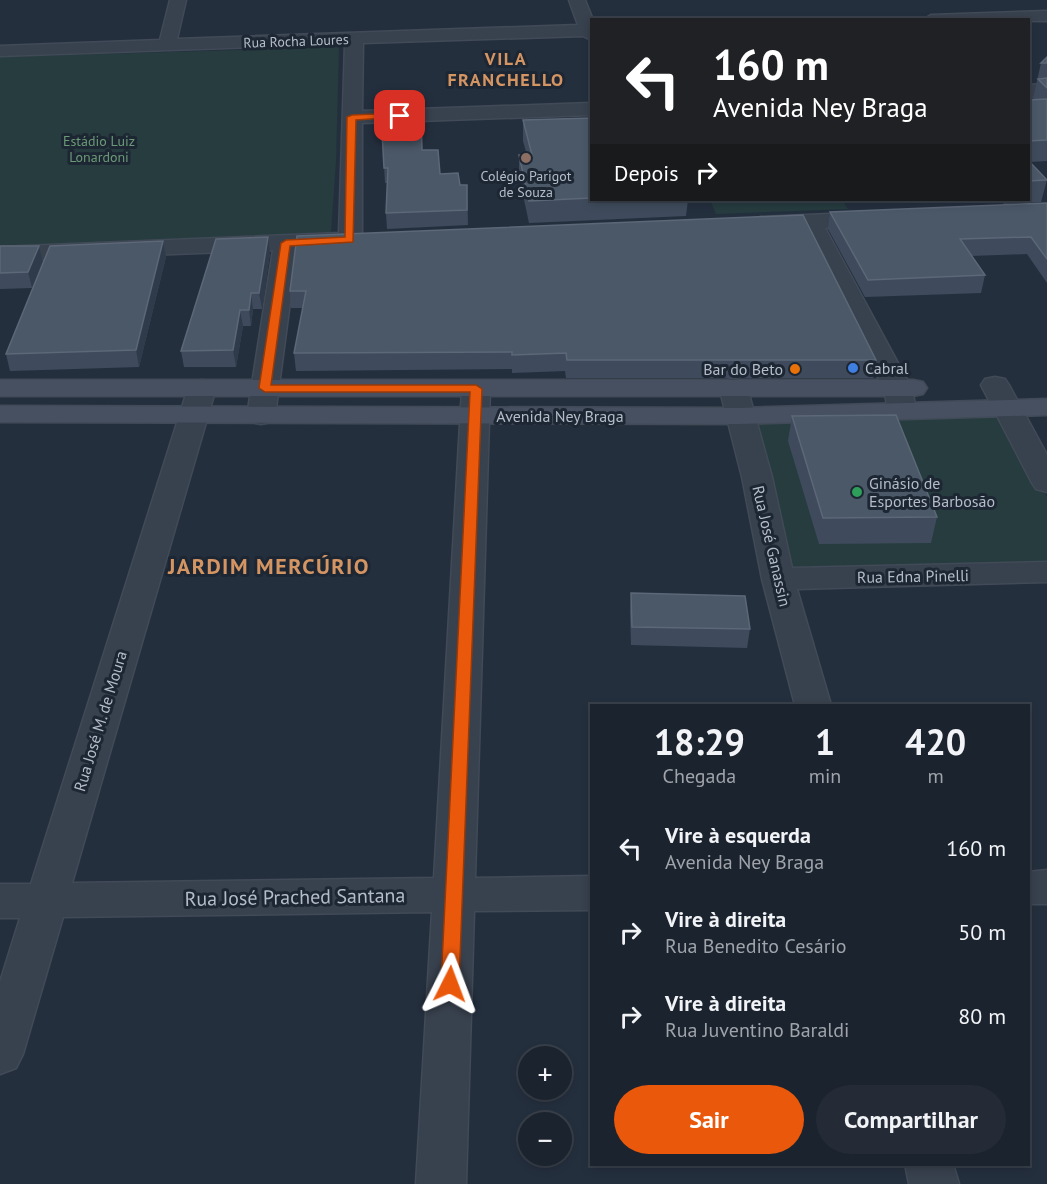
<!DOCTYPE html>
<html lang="pt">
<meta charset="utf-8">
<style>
body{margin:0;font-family:"PT Sans",sans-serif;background:#242b36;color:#f1f3f6;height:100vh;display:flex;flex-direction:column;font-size:22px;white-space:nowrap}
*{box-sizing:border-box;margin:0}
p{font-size:20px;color:#a0a4aa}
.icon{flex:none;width:33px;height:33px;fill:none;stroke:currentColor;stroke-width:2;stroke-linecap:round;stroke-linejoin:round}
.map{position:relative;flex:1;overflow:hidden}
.details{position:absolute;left:590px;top:704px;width:440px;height:462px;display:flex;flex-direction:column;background:#1b232e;border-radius:0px;box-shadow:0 3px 9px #0003,0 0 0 2px #39404a}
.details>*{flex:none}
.top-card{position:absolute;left:590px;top:18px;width:440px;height:183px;border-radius:0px;box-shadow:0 3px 9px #0003,0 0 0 2px #39404a;background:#202124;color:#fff;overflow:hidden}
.fabs{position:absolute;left:518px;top:1046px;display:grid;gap:12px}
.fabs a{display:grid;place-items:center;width:54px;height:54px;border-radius:50%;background:#1b232e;box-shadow:0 3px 9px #0003,0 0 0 2px #39404a;font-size:30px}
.pin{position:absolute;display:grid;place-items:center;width:51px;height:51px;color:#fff;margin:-26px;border-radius:12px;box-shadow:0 3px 9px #0006}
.me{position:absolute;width:66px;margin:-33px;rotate:3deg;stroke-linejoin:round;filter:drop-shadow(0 0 4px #0008)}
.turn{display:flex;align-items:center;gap:21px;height:126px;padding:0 24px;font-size:27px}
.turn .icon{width:78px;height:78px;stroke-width:2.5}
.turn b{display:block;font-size:42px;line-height:51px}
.then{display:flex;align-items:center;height:57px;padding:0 24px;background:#0003;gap:12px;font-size:22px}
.eta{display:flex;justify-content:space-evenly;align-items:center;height:102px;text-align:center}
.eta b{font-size:36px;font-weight:800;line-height:42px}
.button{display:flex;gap:12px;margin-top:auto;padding:12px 24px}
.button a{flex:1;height:69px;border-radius:36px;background:#ea580c;color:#fff;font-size:24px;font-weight:800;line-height:69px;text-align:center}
.button a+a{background:#242b36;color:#f1f3f6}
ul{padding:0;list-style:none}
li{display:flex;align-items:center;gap:18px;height:84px;padding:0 24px}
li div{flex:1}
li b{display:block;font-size:22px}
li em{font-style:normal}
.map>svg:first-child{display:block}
</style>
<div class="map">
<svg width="1047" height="1184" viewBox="0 0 1047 1184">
<rect width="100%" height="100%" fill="#242f3e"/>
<g fill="#263c3f">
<polygon points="339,47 336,161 331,232 0,247 0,57"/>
<polygon points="710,200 842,200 848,209 716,214"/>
<polygon points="1003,412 1047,497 1047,568 785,574 745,419"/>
</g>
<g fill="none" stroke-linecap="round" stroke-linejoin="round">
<g stroke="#414a57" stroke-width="3">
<g id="street">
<polygon points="170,0 186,0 177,39 578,25 569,0 585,0 593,20 591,20 591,40 583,36 363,43 362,111 591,103 591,115 362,123 362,240 358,245 350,247 297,249 275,416 271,422 261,424 251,422 247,416 273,250 0,261 0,247 339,233 345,44 0,56 0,46 160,40"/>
<polygon points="1047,11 1047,21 923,20 931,15"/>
<polygon points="1047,84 1047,96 1028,97 1028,85"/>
<polygon points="874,212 882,214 885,219 882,224 825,228 912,389 916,410 912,416 902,418 892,416 888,410 884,389 802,229 761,231 753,229 750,224 753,219 761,217"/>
<polygon points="995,377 1005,379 1009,385 1047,455 1047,492 1036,489 1032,483 981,385 985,379"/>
<polygon points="733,379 743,381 747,387 772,477 792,568 1047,562 1047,582 797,589 831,705 795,705 762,579 742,477 719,387 723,381"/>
<polygon points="202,380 212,382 216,388 72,883 434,878 462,389 466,383 476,381 486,383 490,389 475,878 591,876 591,910 474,911 466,1184 416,1184 432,912 63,917 23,1054 16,1068 0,1074 0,982 20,918 0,918 0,884 31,884 188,388 192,382"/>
<polygon points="1047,870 1047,904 1028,904 1028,872"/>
<polygon points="905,1164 953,1164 959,1184 909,1184"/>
</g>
</g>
<g stroke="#414a57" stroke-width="3">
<g id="secondary">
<polygon points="0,380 913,380 923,382 927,388 923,394 913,396 0,396"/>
<polygon points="1047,399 1047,415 739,424 0,422 0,406 739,408"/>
</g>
</g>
<use href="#street" fill="#38414e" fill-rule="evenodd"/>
<use href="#secondary" fill="#465061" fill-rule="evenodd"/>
</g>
<g fill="#3f4b5c">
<polygon points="1047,57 1047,161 1029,162 1047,180 1041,202 1004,204 1000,200 1028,200 1028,100 1033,99 1041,63"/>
<polygon points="381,114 422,150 440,174 460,185 467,185 468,225 387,229 386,213 387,183 385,183"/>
<polygon points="591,118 591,200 688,200 686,216 529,223 519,176 519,155 527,155 523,141 523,120"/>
<polygon points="1047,203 1047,283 1027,254 971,256 985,275 981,293 865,297 828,229 830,212"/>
<polygon points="297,236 876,360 873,378 566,378 565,371 512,373 512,369 296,371 294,353 303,308 291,308 290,291"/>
<polygon points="163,241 166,257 139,367 10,371 6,354"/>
<polygon points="0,246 39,246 43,262 32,288 0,289"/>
<polygon points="270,253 262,309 253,309 251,326 243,326 236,367 184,367 181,351"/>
<polygon points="792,416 937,517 931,543 819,544 788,441"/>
<polygon points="631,593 750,629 747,648 631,645 630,612"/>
</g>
<g fill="#2f3b4b">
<polygon points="268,237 270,253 262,309 259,293"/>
<polygon points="163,241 166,257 139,367 136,350"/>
<polygon points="39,246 43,262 32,288 28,272"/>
<polygon points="251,293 253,309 251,326 249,310"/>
<polygon points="240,310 243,326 236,367 233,350"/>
</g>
<g fill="#4b5868" stroke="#5c6777" stroke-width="1.5">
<polygon points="1047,57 1047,63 1041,63"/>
<polygon points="1047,78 1047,88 1038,79"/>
<polygon points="1047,99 1047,140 1028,141 1028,100"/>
<polygon points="421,113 422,150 438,150 440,174 458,173 460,185 467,185 467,210 386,213 388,168 384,168 381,114"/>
<polygon points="591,118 591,198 529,201 519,155 532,155 523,120"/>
<polygon points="1028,160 1047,180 1028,181"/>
<polygon points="1047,203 1047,259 1031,237 960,239 985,275 868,280 830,212"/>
<polygon points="803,215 876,360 567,360 566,353 512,355 512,352 294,353 306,291 290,291 297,236"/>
<polygon points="268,237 259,293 251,293 249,310 240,310 233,350 181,351 216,239"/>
<polygon points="163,241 136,350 6,354 50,246"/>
<polygon points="0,246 39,246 28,272 0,273"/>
<polygon points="896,415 937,517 823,518 792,416"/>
<polygon points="631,593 745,596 750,629 632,627"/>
</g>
<polygon fill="#ea580c" stroke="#983908" stroke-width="1.5" points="400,113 402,114 402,117 356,120 353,242 290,246 271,385 476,385 482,389 459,984 456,989 450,992 443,989 441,984 470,392 265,392 259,388 281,243 286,240 345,237 347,117 352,115"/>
<circle fill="#8d6e63" stroke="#1d2633" stroke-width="2" cx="526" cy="158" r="6"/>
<circle fill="#3f7fe0" stroke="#1d2633" stroke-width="2" cx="853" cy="368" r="6"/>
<circle fill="#e8710a" stroke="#1d2633" stroke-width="2" cx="795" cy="369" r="6"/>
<circle fill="#2e9e5b" stroke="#1d2633" stroke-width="2" cx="857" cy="492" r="6"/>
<g text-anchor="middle" stroke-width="6" stroke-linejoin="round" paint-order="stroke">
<g font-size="14" fill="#b4bcc9" stroke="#1d2633">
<text transform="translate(296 41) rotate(-2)" y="5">Rua Rocha Loures</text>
</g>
<g font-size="14" fill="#6b9a76" stroke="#1d2633">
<text x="99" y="146">Estádio Luiz<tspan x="99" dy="16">Lonardoni</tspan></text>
</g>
<g font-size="14" fill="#b4bcc9" stroke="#1d2633">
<text x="526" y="181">Colégio Parigot<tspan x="526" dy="16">de Souza</tspan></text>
</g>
<g font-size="16" fill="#b4bcc9" stroke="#1d2633" text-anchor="start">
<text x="865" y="374">Cabral</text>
<text x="783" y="375" text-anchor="end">Bar do Beto</text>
<text x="869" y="489">Ginásio de<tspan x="869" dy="18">Esportes Barbosão</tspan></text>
</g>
<g font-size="16" fill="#b4bcc9" stroke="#1d2633">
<text x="560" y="422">Avenida Ney Braga</text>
<text transform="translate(772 546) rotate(77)" y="6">Rua José Ganassin</text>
<text transform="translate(913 576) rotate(-1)" y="6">Rua Edna Pinelli</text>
<text transform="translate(100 721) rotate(-73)" y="6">Rua José M. de Moura</text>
</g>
<g font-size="18" font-weight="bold" letter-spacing="1.5" fill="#d59563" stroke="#1d2633">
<text x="506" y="65">VILA<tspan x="506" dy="21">FRANCHELLO</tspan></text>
</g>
<g font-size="20" fill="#b4bcc9" stroke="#1d2633">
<text transform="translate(295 897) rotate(-1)" y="7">Rua José Prached Santana</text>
</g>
<g font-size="22" font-weight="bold" letter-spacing="1.5" fill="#d59563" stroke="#1d2633">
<text x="269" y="574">JARDIM MERCÚRIO</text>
</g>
</g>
</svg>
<div class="fabs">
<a>+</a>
<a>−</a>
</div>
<div class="pin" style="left:400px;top:116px;background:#d93025"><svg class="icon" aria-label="arrive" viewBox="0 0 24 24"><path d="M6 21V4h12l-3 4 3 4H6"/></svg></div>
<svg class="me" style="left:450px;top:984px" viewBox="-20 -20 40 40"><path d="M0-17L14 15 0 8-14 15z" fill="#ea580c" stroke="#fff" stroke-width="4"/></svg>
<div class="top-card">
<div class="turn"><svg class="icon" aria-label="left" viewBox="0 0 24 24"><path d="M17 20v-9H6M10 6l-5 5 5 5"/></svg><div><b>160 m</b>Avenida Ney Braga</div></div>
<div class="then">Depois<svg class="icon" aria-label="right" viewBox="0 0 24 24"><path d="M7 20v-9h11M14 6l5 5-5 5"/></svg></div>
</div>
<section class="details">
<div class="eta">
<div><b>18:29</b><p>Chegada</p></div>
<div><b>1</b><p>min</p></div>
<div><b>420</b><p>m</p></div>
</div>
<ul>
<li><svg class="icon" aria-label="left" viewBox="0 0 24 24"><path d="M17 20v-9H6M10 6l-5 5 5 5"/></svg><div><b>Vire à esquerda</b><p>Avenida Ney Braga</p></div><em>160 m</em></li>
<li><svg class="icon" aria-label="right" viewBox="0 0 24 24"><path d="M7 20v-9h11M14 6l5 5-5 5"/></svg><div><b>Vire à direita</b><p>Rua Benedito Cesário</p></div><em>50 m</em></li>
<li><svg class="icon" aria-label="right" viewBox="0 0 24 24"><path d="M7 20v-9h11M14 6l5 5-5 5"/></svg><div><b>Vire à direita</b><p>Rua Juventino Baraldi</p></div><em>80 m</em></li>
</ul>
<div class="button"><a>Sair</a><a>Compartilhar</a></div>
</section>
</div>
